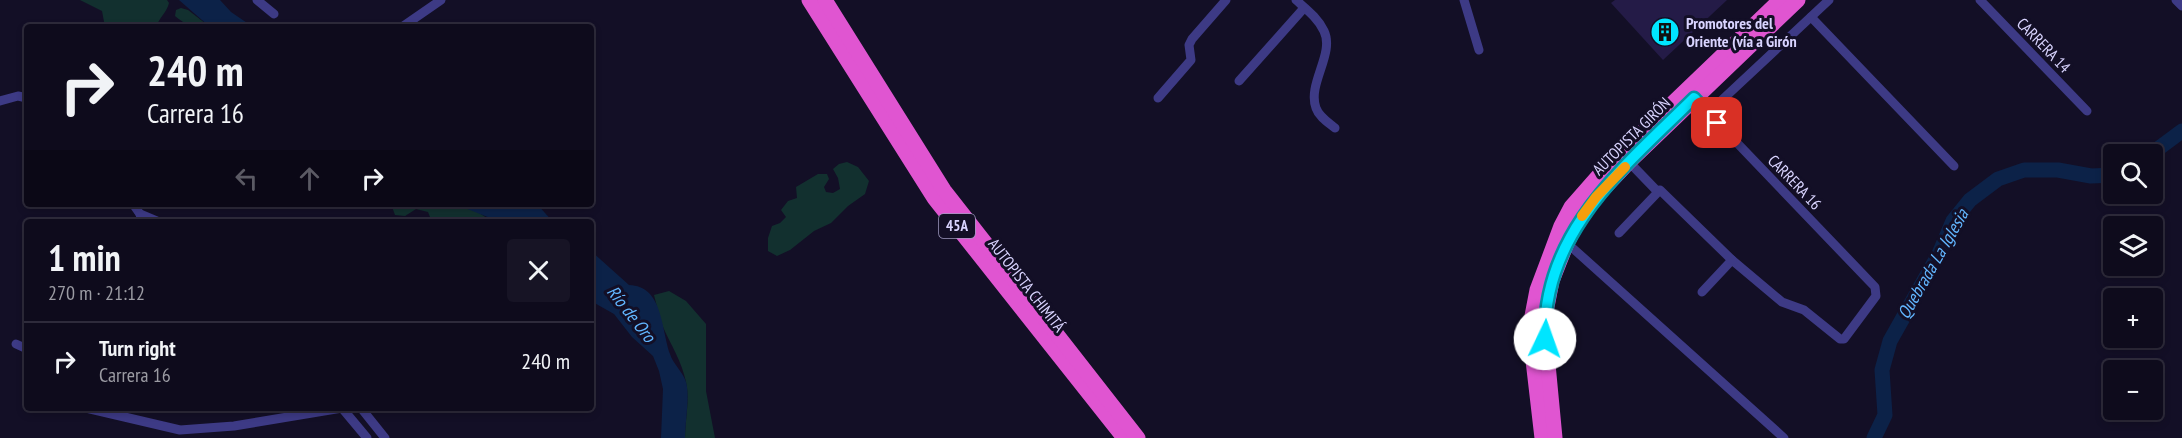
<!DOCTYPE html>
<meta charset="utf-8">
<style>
body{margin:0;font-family:"PT Sans Narrow",sans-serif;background:#171425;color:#f1f3f6;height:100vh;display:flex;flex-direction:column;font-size:22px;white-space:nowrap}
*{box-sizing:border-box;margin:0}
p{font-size:20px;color:#9b9ba3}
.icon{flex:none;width:33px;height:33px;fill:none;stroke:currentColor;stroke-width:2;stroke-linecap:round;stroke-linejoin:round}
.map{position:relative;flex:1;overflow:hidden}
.details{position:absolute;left:24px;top:219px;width:570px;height:192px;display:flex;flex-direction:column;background:#0e0b1c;border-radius:6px;box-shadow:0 3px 9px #0003,0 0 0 2px #2e2b3b}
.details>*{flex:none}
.guide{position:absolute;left:24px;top:24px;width:570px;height:183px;border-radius:6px;box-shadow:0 3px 9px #0003,0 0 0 2px #2e2b3b;background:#0e0b1c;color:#f1f3f6;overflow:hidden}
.buttons{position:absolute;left:2103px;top:144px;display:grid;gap:12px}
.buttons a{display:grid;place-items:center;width:60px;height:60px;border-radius:6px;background:#0e0b1c;box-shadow:0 3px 9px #0003,0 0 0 2px #2e2b3b;font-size:30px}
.pin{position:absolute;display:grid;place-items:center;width:51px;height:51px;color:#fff;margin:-26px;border-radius:12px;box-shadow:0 3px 9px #0006}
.me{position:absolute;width:66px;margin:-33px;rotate:3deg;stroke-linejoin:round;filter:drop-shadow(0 0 4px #0008)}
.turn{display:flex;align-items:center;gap:21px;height:126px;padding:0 24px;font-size:27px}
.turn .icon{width:78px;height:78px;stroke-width:2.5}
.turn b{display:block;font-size:42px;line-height:51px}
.lanes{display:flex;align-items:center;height:57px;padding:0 24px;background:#0003;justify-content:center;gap:30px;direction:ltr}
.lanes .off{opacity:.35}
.round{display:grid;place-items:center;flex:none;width:63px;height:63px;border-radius:6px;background:#171425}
.headline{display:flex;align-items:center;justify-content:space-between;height:102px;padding:0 24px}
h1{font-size:36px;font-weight:700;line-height:45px}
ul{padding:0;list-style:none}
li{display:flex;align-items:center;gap:18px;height:78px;padding:0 24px;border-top:2px solid #2e2b3b}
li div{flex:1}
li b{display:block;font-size:22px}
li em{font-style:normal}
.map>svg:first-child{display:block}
</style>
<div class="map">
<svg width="2182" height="438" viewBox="0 0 2182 438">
<rect width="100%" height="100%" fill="#130f26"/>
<g fill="#12302f">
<path d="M 80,0 L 167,0 L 169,3 C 167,12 159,18 156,27 L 105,27 L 102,11 Z"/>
<path d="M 181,8 L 188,10 L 210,27 C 196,27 186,26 175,16 L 176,10 Z"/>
<polygon points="847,162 858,167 869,181 865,194 848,206 831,223 814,231 790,250 777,256 768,251 768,238 772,226 780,223 786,217 781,210 788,201 797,198 796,187 818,174 827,174 829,179 824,187 826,192 833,193 840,189 838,178 833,169 839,164"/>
<path d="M 391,204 C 423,204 466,197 491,222 L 432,222 L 428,212 L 416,209 L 405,216 L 395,215 Z"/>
<path d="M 669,291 L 686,301 L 706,324 L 706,391 L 715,438 L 685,438 C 685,420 690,400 686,382 C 682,362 671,345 663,327 C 659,317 657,306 654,295 Z"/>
</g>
<g fill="#0c2248">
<polygon points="179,0 220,0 231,12 253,27 210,27"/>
<polygon points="455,204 537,204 553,222 500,222"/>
<path d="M 591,251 L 629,285 C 663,286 661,328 670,354 C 673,364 683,372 686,382 C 690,395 685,423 685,438 L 661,438 L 663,389 L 659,371 L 653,356 L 632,337 L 614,314 L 591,301 Z"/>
</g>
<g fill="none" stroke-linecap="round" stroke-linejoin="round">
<g stroke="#0c2248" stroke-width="15">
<polyline points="2151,154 2182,131"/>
<polyline points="1874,438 1885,415 1882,370 1890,341 1939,254 1953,221 1970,200 1998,179 2024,170 2058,170 2091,176 2114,175"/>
</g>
</g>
<polygon fill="#241b47" points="1615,0 1727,0 1663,60 1611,3"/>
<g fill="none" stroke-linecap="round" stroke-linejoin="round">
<g stroke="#3d3a85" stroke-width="9">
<polyline points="257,0 274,14"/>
<path d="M 1296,0 C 1306,9 1318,18 1324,31 C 1335,54 1307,84 1316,108 C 1319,117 1329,123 1335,128"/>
<polyline points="1464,0 1479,50"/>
<polyline points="1980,0 2087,111"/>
<polyline points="2176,0 2182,6"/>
<polyline points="1811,17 1954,166"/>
<polyline points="402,27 441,0"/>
<polyline points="1239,81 1304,8"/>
<polyline points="1158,98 1191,60 1189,45 1192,39 1226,0"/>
<polyline points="1694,98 1875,287 1876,296 1844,339 1840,339 1804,310 1782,302 1732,260 1702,292"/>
<polyline points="0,101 18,96 27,98"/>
<polyline points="1708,113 1829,0"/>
<polyline points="1629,162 1657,191"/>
<polyline points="133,204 140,214 142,222"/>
<polyline points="140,214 159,222"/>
<polyline points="1619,233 1660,190 1732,260"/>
<polyline points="1567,243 1784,438"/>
<polyline points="16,344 27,349"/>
<polyline points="86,408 180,430 234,426 342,408 367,438"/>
<polyline points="361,408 385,438"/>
</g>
<g stroke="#e055d1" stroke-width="15">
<polyline points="809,0 934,198 1124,438"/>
<polyline points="825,0 944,190 1138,438"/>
<polyline points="1542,438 1531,343 1532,316 1537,290 1561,226 1571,207 1607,166 1780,0"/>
<polyline points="1555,438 1544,322 1552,281 1567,243 1581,217 1596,197 1629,162 1798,0"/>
</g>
</g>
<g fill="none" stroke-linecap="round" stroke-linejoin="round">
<g stroke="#0095a6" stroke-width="15">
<path id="route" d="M 1545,339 C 1542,232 1624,167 1694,98 L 1717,123"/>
</g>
<use href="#route" stroke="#00e5ff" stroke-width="10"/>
<polyline stroke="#f59e0b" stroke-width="10" points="1582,216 1596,197 1625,167"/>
</g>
<defs>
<g id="building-disc" transform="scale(1.5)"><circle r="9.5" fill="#00e5ff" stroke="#130f26"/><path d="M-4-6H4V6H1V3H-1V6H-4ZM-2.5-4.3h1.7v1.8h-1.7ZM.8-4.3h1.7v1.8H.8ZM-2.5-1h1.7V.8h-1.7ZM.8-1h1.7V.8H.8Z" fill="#111"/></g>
</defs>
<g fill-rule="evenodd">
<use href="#building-disc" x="1665" y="32"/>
</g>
<g text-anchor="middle" stroke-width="6" stroke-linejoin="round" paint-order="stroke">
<rect fill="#130f26" stroke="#9e99be" stroke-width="1.5" x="939" y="214" width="36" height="24" rx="4.5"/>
<g font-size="15" font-weight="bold" fill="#d9d4ff">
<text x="957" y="231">45A</text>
</g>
<g font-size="16" font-weight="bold" fill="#d9d4ff" stroke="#130f26" text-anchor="start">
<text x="1686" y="29">Promotores del<tspan x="1686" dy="18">Oriente (vía a Girón</tspan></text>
</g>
<g font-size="16" fill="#d9d4ff" stroke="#130f26">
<text transform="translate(2044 45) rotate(46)" y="6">CARRERA 14</text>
<text transform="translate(1631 136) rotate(-45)" y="6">AUTOPISTA GIRÓN</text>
<text transform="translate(1795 182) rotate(46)" y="6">CARRERA 16</text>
<text transform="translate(1027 285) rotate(52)" y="6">AUTOPISTA CHIMITÁ</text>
</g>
<g font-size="18" font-style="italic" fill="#62b6ff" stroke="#130f26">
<text transform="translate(1933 264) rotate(-60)" y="6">Quebrada La Iglesia</text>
<text transform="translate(631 314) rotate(52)" y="6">Río de Oro</text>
</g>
</g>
</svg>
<div class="buttons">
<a><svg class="icon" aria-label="search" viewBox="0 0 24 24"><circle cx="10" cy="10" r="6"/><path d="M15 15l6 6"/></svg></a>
<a><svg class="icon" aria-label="layers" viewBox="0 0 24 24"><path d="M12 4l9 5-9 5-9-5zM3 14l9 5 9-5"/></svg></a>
<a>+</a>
<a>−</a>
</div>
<div class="pin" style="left:1717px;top:123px;background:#d93025"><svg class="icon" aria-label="arrive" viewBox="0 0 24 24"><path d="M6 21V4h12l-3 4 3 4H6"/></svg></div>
<svg class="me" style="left:1545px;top:339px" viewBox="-20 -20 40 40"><circle r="19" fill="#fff"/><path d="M0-13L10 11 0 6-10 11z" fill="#00e5ff"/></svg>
<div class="guide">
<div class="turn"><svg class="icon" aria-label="right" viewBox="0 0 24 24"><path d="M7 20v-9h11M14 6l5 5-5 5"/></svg><div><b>240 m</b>Carrera 16</div></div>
<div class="lanes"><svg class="icon off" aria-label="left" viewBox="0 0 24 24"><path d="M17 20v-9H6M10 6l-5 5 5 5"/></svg><svg class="icon off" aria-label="ahead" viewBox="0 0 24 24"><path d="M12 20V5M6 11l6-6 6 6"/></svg><svg class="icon" aria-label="right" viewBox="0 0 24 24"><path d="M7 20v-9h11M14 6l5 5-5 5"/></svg></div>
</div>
<section class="details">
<div class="headline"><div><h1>1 min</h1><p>270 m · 21:12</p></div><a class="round"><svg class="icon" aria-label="close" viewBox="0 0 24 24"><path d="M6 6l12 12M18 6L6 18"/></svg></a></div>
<ul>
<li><svg class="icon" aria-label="right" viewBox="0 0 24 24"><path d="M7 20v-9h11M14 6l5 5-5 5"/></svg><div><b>Turn right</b><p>Carrera 16</p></div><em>240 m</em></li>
</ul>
</section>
</div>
